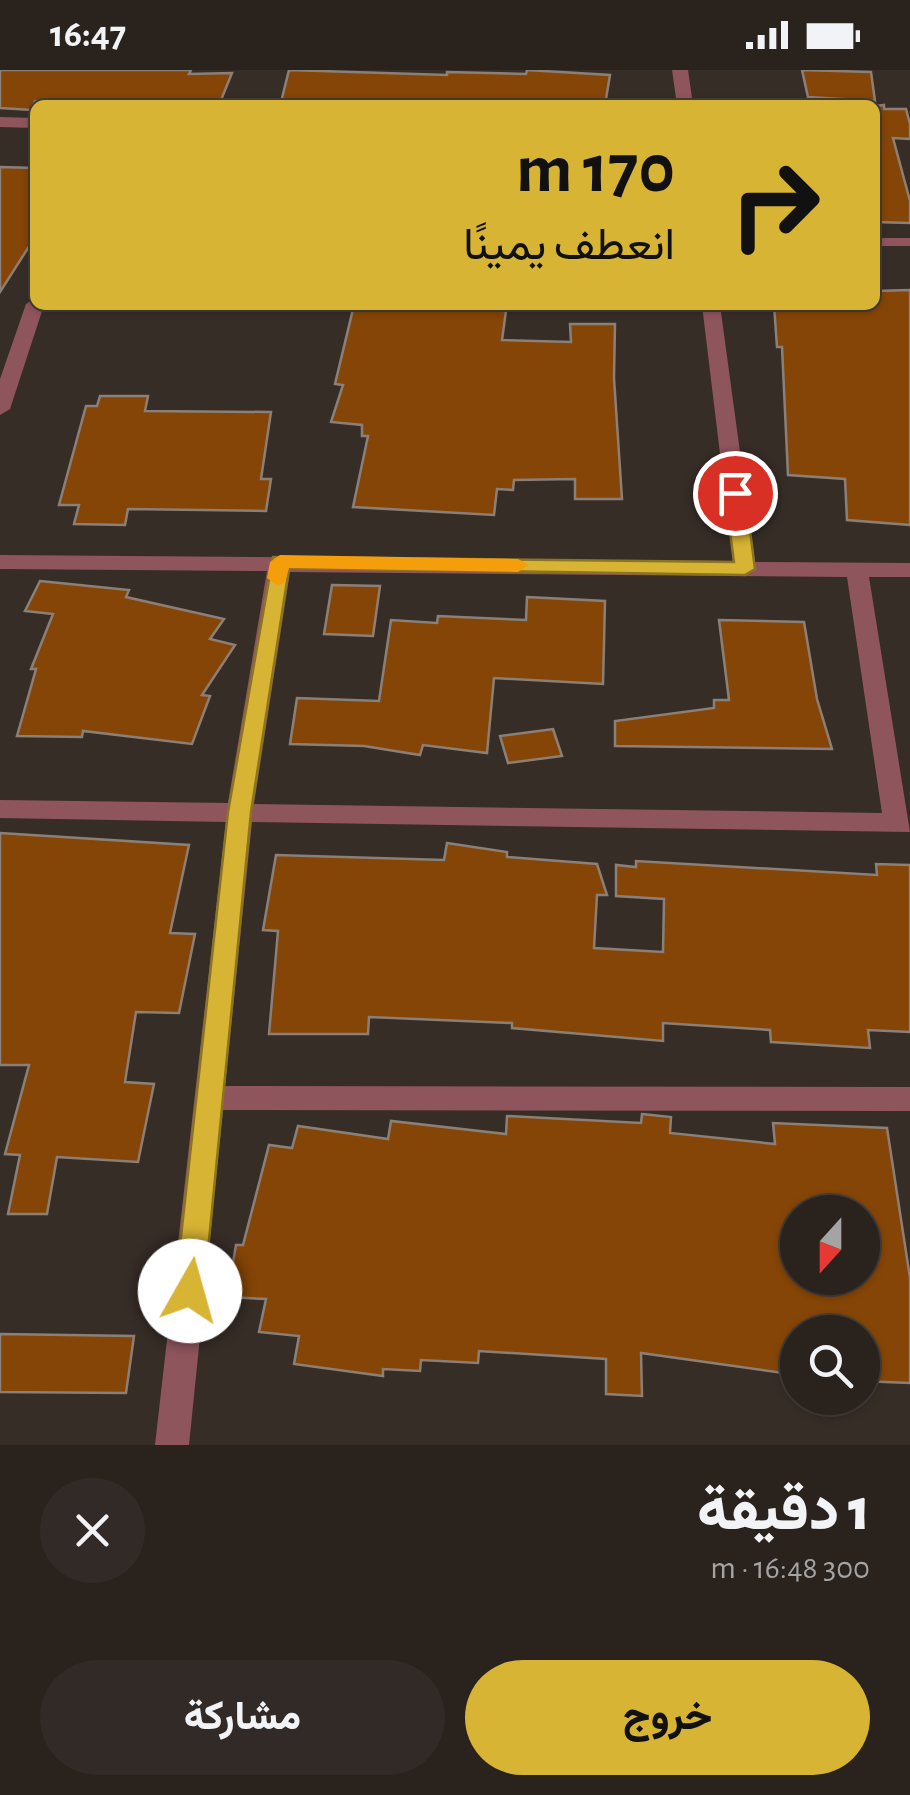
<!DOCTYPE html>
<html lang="ar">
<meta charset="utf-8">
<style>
body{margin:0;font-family:"Alegreya Sans",Vazirmatn,sans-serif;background:#312a26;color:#f1f3f6;direction:rtl;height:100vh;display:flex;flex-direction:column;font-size:38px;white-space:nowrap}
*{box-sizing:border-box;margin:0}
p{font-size:32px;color:#a5a4a4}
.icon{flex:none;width:55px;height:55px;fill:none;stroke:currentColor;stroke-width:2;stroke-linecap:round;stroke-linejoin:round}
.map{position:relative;height:1375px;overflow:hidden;direction:ltr}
.panel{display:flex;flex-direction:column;background:#29221d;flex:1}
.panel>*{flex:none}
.top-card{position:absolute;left:30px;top:30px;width:850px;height:210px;border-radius:15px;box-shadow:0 2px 8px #0004,0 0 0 2px #453f3b;direction:rtl;background:#d8b434;color:#111;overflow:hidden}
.needle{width:65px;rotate:201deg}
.controls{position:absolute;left:780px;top:1125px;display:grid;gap:20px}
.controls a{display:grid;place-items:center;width:100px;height:100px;border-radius:50%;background:#29221d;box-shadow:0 2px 8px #0004,0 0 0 2px #453f3b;font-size:50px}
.pin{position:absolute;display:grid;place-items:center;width:85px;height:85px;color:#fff;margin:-42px;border:5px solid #fff;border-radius:50%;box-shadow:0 2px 10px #0007}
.me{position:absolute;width:110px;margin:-55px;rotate:7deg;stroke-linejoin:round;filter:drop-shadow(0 0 8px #0008)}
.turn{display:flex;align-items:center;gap:35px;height:210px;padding:0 40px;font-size:45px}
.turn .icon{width:130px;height:130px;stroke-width:2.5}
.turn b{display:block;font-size:70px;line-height:85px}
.round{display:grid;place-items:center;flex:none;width:105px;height:105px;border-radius:52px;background:#312a26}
.overview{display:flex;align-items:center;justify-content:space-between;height:170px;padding:0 40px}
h1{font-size:60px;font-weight:800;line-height:75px}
.button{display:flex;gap:20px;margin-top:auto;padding:20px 40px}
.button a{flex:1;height:115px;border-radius:60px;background:#d8b434;color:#111;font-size:40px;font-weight:800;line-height:115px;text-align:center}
.button a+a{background:#312a26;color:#f1f3f6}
.status{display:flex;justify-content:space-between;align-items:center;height:70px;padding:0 50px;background:#29221d;direction:ltr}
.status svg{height:28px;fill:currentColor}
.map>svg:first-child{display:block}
</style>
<div class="status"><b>16:47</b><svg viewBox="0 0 49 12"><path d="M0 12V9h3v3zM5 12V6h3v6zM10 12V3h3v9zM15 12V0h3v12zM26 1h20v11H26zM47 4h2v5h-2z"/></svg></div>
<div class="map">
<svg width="910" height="1375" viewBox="0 0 910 1375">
<rect width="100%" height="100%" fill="#372d27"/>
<g fill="#854506" stroke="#8b8078" stroke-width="2.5" fill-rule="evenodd">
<polygon points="0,0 191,0 189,4 232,3 219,35 35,31 31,40 0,38"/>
<polygon points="289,0 447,5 447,2 526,4 527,0 610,5 605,35 362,35 281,32"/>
<polygon points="802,0 871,2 875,31 808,27"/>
<polygon points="884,35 884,39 906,39 910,54 910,69 893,68 910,131 910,153 875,152 875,36"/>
<polygon points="0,97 35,98 35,167 0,222"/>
<polygon points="910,220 910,455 847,450 845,409 788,405 782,277 777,277 774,235 875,235 875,221"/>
<polygon points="354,235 506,241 502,270 571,272 570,254 615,254 614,308 622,429 575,429 575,409 514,410 513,420 497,419 494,445 353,437 368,366 362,366 362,355 331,352 343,315 335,314"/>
<polygon points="100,326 148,326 145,341 271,342 261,409 271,409 266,441 128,439 125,455 74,454 79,435 59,435 86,336 97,336"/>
<polygon points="40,511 129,520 126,527 224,549 210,569 235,575 202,625 210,626 192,674 83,661 82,667 17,666 36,599 31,599 53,544 25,541"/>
<polygon points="332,515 380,516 373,566 324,564"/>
<polygon points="527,527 605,531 603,614 494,608 487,683 423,675 420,685 364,676 290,674 297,628 379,631 391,550 437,553 438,546 526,550"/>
<polygon points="719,550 804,552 817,629 832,679 615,676 615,651 714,638 714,630 729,630"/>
<polygon points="553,659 562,686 508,693 500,666"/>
<polygon points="0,763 189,775 170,863 195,864 179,943 136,942 125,1012 154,1014 138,1092 57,1087 47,1144 8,1144 20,1085 5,1084 29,995 0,995"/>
<polygon points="447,773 507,782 507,787 597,794 607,825 597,825 594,878 663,882 664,829 616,826 616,795 636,797 636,791 877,805 876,794 910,795 910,962 868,960 870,978 771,972 770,960 663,953 663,971 512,958 512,953 369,947 368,964 269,964 278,861 263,860 276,785 444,790"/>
<path d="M 642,1044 L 671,1047 L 670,1063 L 775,1074 L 773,1053 L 887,1058 L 910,1208 L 910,1313 L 862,1311 L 862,1262 L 798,1262 L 798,1305 L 641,1283 L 642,1326 L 606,1324 L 606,1289 L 479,1281 L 478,1293 L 421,1290 L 420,1301 L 383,1299 L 383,1306 L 294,1294 L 299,1266 L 259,1262 L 266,1229 L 227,1227 L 236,1175 L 243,1175 L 269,1075 L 292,1078 L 298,1056 L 388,1069 L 391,1051 L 506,1064 L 507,1046 L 641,1053 ZM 798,1142 L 862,1142 L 862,1208 L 798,1208 Z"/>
<polygon points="0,1264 134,1266 126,1323 0,1322"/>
</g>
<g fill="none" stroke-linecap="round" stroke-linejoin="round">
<rect fill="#8f555d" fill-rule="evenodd" x="875" y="168" width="35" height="8"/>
<g fill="#8f555d" fill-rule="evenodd">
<polygon points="672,0 688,0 693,35 677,35"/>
<polygon points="0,47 35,48 35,58 0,57"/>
<polygon points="35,228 35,235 44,235 10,339 0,345 0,309 26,234"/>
<path d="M 702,235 L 720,235 L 755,492 L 910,493 L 910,507 L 869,507 L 910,762 L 252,752 L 225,1016 L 910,1017 L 910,1041 L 223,1040 L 189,1375 L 155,1375 L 226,752 L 0,748 L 0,730 L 228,733 L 267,501 L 0,499 L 0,485 L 733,491 ZM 290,502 L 847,507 L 882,743 L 254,734 Z"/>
</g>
</g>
<polygon fill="#d8b434" stroke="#8c7522" stroke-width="2.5" points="735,417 745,423 755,499 745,505 289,498 251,742 204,1221 200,1230 190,1234 179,1230 175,1221 228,742 273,487 734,492 725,423"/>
<polygon fill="#f59e0b" points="280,485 518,489 529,495 518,502 289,498 285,513 277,515 267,508 270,492"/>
</svg>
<div class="controls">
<a><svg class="needle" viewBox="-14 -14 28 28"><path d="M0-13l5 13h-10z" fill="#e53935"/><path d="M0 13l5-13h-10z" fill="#a5a4a4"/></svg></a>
<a><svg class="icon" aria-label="search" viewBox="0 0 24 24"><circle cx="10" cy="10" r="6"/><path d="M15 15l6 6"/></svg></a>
</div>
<div class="pin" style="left:735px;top:423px;background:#d93025"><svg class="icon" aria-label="arrive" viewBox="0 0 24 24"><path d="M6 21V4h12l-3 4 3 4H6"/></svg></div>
<svg class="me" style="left:190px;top:1221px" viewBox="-20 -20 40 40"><circle r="19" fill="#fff"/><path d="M0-13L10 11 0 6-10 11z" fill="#d8b434"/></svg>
<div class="top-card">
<div class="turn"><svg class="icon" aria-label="right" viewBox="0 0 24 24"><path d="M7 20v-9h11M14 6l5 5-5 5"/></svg><div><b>170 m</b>انعطف يمينًا</div></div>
</div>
</div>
<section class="panel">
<div class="overview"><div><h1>1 دقيقة</h1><p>300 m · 16:48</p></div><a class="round"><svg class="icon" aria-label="close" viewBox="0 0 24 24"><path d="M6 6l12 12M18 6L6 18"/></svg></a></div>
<div class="button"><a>خروج</a><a>مشاركة</a></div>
</section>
